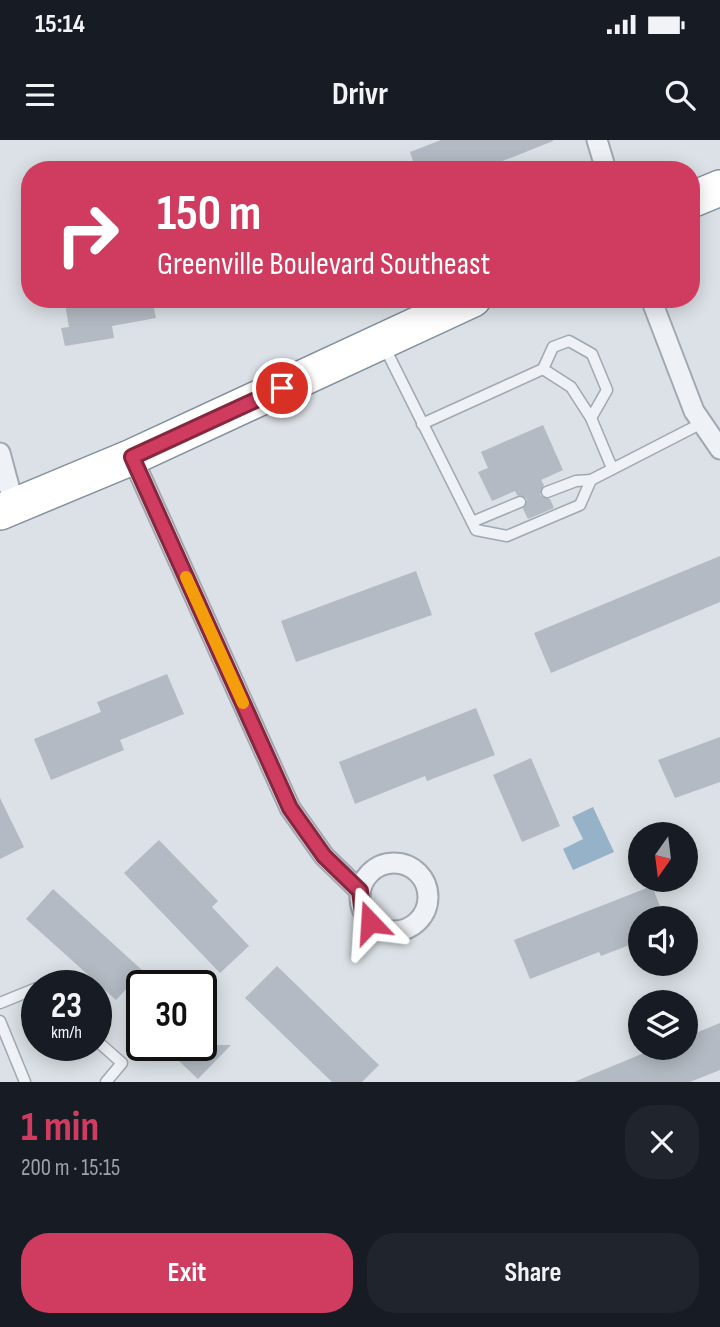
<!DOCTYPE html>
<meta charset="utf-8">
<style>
body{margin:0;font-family:"Sofia Sans Condensed",sans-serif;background:#20242c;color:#f1f3f6;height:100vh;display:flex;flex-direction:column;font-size:26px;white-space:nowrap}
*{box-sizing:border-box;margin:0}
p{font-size:23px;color:#9ea1a6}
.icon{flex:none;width:38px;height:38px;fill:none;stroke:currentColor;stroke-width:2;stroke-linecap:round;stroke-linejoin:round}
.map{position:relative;height:942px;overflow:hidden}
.panel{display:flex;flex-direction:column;background:#171b24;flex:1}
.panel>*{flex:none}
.hud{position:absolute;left:21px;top:21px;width:679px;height:147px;border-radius:28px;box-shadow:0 4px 18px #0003;background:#d03c60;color:#fff;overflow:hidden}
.needle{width:46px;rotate:194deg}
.tools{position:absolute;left:628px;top:682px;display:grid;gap:14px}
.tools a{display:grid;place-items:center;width:70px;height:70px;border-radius:50%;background:#171b24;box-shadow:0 4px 18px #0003;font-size:35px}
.speed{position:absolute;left:21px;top:830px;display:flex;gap:14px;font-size:35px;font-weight:700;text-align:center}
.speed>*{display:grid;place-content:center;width:91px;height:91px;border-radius:50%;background:#171b24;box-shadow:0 4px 18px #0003;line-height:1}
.speed small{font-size:18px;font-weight:400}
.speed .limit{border:4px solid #111;border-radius:10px;background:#fff;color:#111}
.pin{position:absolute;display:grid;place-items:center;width:60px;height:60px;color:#fff;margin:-30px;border:4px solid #fff;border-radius:50%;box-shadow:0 2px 7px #0007}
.me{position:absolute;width:77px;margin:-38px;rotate:340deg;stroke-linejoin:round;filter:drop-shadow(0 0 5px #0008)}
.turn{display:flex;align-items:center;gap:24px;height:147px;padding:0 21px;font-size:32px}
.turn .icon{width:91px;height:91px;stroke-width:2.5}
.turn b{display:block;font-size:49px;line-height:60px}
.round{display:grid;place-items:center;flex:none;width:74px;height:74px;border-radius:28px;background:#20242c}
.headline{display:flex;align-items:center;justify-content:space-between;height:119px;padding:0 21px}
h1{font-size:42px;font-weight:700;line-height:52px;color:#d03c60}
.primary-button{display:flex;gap:14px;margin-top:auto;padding:14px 21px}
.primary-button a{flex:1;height:80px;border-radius:28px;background:#d03c60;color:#fff;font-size:28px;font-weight:700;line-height:80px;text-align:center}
.primary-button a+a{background:#20242c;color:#f1f3f6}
.status{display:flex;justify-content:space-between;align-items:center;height:49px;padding:0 35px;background:#171b24;direction:ltr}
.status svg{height:19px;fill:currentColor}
header{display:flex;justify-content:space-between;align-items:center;height:91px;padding:0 21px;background:#171b24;font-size:32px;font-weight:700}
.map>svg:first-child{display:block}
</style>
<div class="status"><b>15:14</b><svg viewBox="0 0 49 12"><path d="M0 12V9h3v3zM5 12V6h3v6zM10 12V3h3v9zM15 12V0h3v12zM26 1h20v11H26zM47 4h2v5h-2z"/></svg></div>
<header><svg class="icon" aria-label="menu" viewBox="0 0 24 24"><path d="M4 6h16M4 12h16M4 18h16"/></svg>Drivr<svg class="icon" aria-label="search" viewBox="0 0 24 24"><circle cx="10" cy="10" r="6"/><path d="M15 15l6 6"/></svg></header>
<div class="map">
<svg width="720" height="942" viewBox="0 0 720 942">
<rect width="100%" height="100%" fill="#dbe1e6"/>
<polygon fill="#95b2c8" points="593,667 614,712 573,730 563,709 583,699 572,677"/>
<g fill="#b3bac3">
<polygon points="441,0 553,0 553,1 480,30 416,30 410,12"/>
<polygon points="64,159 152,159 156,178 112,186 114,198 65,206 61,188 69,187"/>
<polygon points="543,285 563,330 541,340 544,345 540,355 550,359 554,368 528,379 523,369 527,359 517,355 515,351 492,361 478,332 488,328 481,312"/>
<polygon points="720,416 720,462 551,533 534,493"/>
<polygon points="416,431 432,475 296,522 281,481"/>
<polygon points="167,534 184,574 120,600 124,610 51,640 34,599 101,572 97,562"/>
<polygon points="476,568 495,615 427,641 425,636 355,664 339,622"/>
<polygon points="720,597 720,642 675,658 658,620"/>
<polygon points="531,618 560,686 522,702 493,635"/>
<polygon points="0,658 24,707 0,719"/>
<polygon points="159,700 218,761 212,767 249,806 220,833 124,733"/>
<polygon points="652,746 665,779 640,779 640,801 601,816 599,812 530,839 514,800"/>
<polygon points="53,749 143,831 116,860 26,779"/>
<polygon points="277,826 379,925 362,942 332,942 245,858"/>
<polygon points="720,883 720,930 690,942 574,942 656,908 686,908 686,897"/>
<polygon points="201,892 215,905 231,905 198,939 162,905 201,905"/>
</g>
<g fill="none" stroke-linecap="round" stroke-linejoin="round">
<g stroke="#a1a8b0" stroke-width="13">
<g id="lane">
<polyline points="384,206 476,390 507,396 580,365 591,340 702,283"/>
<polyline points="543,229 571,247 591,278 612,328"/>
<polyline points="422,284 543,229 553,207 569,201 592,214 607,250 591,278"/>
<polyline points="547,352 576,341 591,340"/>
<polyline points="472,382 520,362"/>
<polyline points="0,863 37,848"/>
<polyline points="0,881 25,942"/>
<polyline points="96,900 122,923 106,942"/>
</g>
</g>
<g stroke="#a1a8b0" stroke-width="23">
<g id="street">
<polyline points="597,0 606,30"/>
<polyline points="651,159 694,271 720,309"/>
<polyline points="0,313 14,365"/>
<polyline points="132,317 290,668 324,716 360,751"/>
<circle cx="394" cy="757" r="34"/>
</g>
</g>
<g stroke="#838f9d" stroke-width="38">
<g id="highway">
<polyline points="691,60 720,48"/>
<polyline points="0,372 132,317 473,159"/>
</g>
</g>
<use href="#lane" stroke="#eef1f5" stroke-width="10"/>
<use href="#street" stroke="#eef1f5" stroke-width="19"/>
<use href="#highway" stroke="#fff" stroke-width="35"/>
</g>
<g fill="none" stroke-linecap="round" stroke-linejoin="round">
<g stroke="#87273e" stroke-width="18">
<polyline id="route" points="282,248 132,317 290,668 324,716 360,751 363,773 370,782"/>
</g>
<use href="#route" stroke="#d03c60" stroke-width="12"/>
<polyline stroke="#f59e0b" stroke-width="12" points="186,437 243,563"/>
</g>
</svg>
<div class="tools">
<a><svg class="needle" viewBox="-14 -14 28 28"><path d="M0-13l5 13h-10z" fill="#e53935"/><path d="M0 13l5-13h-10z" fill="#9ea1a6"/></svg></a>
<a><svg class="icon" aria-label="sound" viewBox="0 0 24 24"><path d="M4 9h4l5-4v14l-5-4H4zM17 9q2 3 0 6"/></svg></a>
<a><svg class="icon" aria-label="layers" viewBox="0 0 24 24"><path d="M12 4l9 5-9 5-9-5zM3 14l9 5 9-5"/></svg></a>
</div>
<div class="speed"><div>23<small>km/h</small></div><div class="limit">30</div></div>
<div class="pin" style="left:282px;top:248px;background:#d93025"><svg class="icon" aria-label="arrive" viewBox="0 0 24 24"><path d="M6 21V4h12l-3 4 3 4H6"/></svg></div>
<svg class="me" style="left:370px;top:782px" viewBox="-20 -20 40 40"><path d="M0-17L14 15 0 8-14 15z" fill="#d03c60" stroke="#fff" stroke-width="4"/></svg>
<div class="hud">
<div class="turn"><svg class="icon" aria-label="right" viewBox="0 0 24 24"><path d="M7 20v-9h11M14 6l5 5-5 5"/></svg><div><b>150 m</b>Greenville Boulevard Southeast</div></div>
</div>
</div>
<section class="panel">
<div class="headline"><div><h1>1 min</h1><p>200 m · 15:15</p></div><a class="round"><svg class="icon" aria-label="close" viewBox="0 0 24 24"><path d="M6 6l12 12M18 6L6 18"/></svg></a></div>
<div class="primary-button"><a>Exit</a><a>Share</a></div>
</section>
